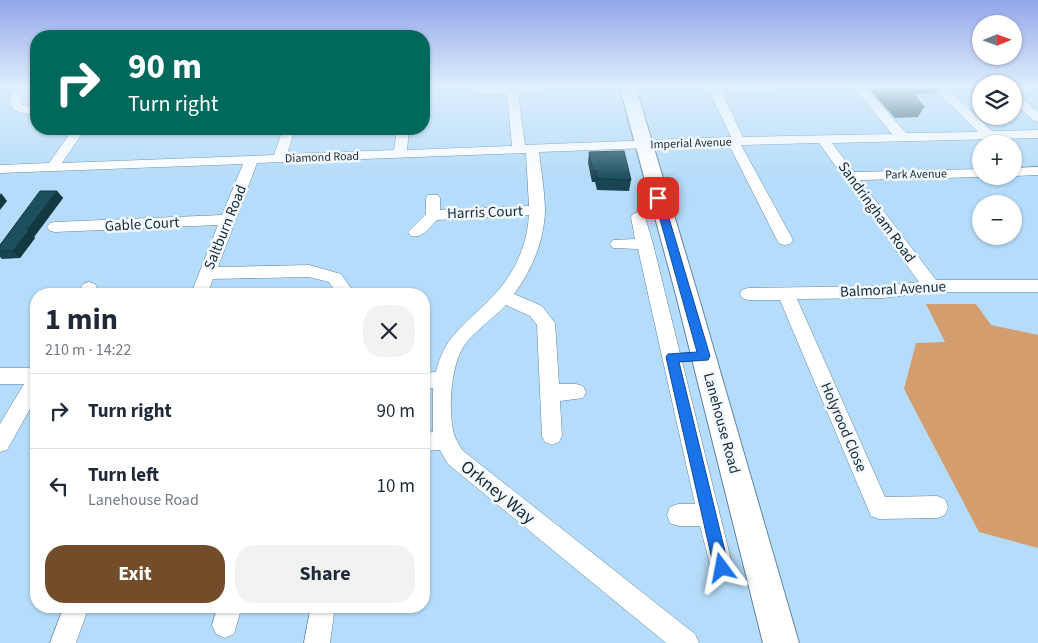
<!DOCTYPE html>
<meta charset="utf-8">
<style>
body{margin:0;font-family:"Source Sans 3",sans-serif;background:#f2f2f3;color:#1f2937;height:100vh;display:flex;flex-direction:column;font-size:19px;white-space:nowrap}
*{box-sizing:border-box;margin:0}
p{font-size:16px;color:#747a83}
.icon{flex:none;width:28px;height:28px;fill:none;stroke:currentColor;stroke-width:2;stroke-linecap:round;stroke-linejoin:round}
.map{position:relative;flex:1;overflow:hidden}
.drawer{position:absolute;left:30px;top:288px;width:400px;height:325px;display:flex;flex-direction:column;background:#fff;border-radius:20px;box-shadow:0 1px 4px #0004}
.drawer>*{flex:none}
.hud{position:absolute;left:30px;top:30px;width:400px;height:105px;border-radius:20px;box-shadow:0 1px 4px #0004;background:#00695c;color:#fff;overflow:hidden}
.needle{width:32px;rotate:89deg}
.buttons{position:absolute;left:972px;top:15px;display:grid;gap:10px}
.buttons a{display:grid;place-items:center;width:50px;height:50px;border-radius:50%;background:#fff;box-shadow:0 1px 4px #0004;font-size:25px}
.pin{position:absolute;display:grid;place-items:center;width:42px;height:42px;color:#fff;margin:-21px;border-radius:10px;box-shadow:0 2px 8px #0006}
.me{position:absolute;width:55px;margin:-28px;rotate:347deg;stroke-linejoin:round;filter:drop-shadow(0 0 4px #0008)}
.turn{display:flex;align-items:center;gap:18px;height:105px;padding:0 15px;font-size:22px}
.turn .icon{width:65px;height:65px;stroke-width:2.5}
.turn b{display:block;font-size:35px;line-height:42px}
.round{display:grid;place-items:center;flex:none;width:52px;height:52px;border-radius:20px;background:#f2f2f3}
.overview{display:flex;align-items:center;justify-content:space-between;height:85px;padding:0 15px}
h1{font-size:30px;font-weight:700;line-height:38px}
.button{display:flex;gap:10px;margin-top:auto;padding:10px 15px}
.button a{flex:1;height:58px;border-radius:20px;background:#734c2a;color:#fff;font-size:20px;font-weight:700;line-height:58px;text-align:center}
.button a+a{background:#f2f2f3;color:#1f2937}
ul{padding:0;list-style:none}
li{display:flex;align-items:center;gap:15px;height:75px;padding:0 15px;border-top:1px solid #e0e1e3}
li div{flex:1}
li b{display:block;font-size:19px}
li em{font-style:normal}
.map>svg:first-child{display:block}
</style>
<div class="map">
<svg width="1038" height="643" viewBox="0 0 1038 643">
<rect width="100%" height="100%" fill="#b5dcfa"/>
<polygon fill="#d49d6e" points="926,304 976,304 991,325 1038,335 1038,548 979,532 904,389 916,343 945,342"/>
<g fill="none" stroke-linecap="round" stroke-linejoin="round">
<g stroke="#6085a1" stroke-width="1">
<g id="street">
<polygon points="16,88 28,88 20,101 23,105 36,108 36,116 15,111 8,101"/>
<path d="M 468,88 L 549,88 L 543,91 L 518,94 L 525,145 L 731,137 L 708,88 L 778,88 L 772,91 L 722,92 L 743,137 L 892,134 L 854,88 L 866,88 L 906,133 L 978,132 L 934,88 L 947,88 L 992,131 L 1038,130 L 1038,138 L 832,143 L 854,172 L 981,169 L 981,176 L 984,176 L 981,177 L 860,180 L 936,280 L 1038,280 L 1038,292 L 931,292 L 884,298 L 797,299 L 885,497 L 937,496 L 945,499 L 948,507 L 945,515 L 937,518 L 879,519 L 871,516 L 780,300 L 748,300 L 742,298 L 740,294 L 742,290 L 748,288 L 884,286 L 919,282 L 819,143 L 741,145 L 793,240 L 790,244 L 785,245 L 780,244 L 777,240 L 729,145 L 539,152 C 541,171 545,193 545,211 C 544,241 532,270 514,294 L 542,306 L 555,323 L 559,384 L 576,384 L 583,386 L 586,392 L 583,398 L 560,401 L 562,436 L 559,442 L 552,445 L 545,442 L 542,436 L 537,325 L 530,316 L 506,305 C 493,319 475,330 464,346 C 451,364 447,415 455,437 C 457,442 460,446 462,450 L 695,634 L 699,643 L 666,643 L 448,464 L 440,450 L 424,451 L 424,433 L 433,432 L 433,388 L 424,389 L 424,373 L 436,372 C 445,335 464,326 489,300 C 513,277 527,248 529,215 L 437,220 C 429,227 423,239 411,236 L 408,232 L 426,214 L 426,198 L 428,195 L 438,195 L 440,198 L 440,210 L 529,206 L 526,153 L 257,163 L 218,267 L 309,265 L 341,274 L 355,294 L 338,294 L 329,282 L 309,277 L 213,279 L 207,294 L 191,294 L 218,225 L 55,232 L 50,231 L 47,227 L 50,223 L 55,222 L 222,215 L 243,164 L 0,173 L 0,165 L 49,163 L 73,129 L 85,129 L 62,163 L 274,155 L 283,129 L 295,129 L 287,154 L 394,150 L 397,129 L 409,129 L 407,150 L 512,146 L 507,94 C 494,94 478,97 468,88 Z"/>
<polygon points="1014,93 1018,95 1038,112 1038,122 1034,121 1014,103"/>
<polygon points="1038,167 1038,175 1014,176 1014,168"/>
<polygon points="638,212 643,214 645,217 653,244 733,568 729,576 721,580 713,576 700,526 678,526 670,523 667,515 670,507 678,504 695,504 638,249 613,248 610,244 613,240 635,239 631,217 633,214"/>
<polygon points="89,282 95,284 97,288 95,294 78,294 83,284"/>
<polygon points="0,368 36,368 36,398 7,450 0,452 0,424 24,384 0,384"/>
<polygon points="64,606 89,606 76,643 50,643"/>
<polygon points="218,606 242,606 234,634 225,638 216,634 212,625"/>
<polygon points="311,606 335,606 330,643 304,643"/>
</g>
</g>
<g stroke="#6085a1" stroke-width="2">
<polygon id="secondary" points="620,88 636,88 698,295 799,643 763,643 676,295"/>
</g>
<use href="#street" fill="#fff" fill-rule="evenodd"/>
<use href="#secondary" fill="#fff" fill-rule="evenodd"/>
</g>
<g fill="#194552">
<polygon points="868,88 940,88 937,93 914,94 924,107 918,117 895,118"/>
<polygon points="589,152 631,180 629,191 597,190 595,182 592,182 588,163"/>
<polygon points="57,191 63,198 34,237 35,238 20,258 2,259 0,257 0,245"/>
</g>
<g fill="#143842">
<polygon points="57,191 63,198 34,237 35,238 20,258 13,251 27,230"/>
<polygon points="1,193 7,201 0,210 0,195"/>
</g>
<g fill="#1d505f" stroke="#143842">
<polygon points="883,88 909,88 924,107 901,107"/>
<polygon points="624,151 631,180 598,179 596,171 593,171 589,152"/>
<polygon points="40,191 57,191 27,230 29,230 13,251 0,251 0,245"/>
</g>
<linearGradient id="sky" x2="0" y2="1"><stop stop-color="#93a6e8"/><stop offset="0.49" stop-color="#deeffd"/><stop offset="1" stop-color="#deeffd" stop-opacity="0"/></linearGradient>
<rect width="1038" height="178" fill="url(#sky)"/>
<polygon fill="#1a73e8" stroke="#114b97" points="658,195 663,198 710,356 708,360 679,362 729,568 727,573 722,576 716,573 714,568 666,357 668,354 697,352 654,198"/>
<g text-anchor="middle" stroke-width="5" stroke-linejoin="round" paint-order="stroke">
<g font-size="12" fill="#172732" stroke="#f1f9ff">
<text transform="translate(691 143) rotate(-2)" y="4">Imperial Avenue</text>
<text transform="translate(322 157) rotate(-2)" y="4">Diamond Road</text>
<text transform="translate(916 174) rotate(-1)" y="4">Park Avenue</text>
</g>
<g font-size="15" fill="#172732" stroke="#f1f9ff">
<text transform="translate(485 212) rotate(-2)" y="5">Harris Court</text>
<text transform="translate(877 212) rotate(54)" y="5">Sandringham Road</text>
<text transform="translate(142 224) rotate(-3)" y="5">Gable Court</text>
<text transform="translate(225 227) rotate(-68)" y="5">Saltburn Road</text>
<text transform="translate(893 289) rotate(-3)" y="5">Balmoral Avenue</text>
<text transform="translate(722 423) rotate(75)" y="5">Lanehouse Road</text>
<text transform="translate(844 427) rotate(67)" y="5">Holyrood Close</text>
</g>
<g font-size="18" fill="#172732" stroke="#f1f9ff">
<text transform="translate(498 492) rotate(39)" y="6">Orkney Way</text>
</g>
</g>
</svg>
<div class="buttons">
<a><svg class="needle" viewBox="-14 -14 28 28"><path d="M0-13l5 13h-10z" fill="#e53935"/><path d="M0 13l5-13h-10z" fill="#747a83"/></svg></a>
<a><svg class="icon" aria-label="layers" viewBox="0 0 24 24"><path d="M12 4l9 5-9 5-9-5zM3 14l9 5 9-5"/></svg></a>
<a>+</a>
<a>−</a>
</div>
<div class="pin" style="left:658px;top:198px;background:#d93025"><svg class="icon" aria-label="arrive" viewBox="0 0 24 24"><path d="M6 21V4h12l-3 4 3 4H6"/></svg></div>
<svg class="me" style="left:722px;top:568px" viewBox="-20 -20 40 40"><path d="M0-17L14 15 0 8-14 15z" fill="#1a73e8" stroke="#fff" stroke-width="4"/></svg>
<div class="hud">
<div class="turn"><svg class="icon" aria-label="right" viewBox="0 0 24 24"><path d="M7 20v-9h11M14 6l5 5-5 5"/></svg><div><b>90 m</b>Turn right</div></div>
</div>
<section class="drawer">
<div class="overview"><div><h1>1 min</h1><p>210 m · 14:22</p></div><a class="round"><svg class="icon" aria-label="close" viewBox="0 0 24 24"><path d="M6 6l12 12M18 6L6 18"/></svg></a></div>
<ul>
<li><svg class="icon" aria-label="right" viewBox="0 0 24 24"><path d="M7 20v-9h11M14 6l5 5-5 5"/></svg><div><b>Turn right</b></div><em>90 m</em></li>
<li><svg class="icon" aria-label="left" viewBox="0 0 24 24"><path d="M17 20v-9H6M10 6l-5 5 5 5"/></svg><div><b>Turn left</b><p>Lanehouse Road</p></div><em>10 m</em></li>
</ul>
<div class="button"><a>Exit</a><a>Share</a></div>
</section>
</div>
